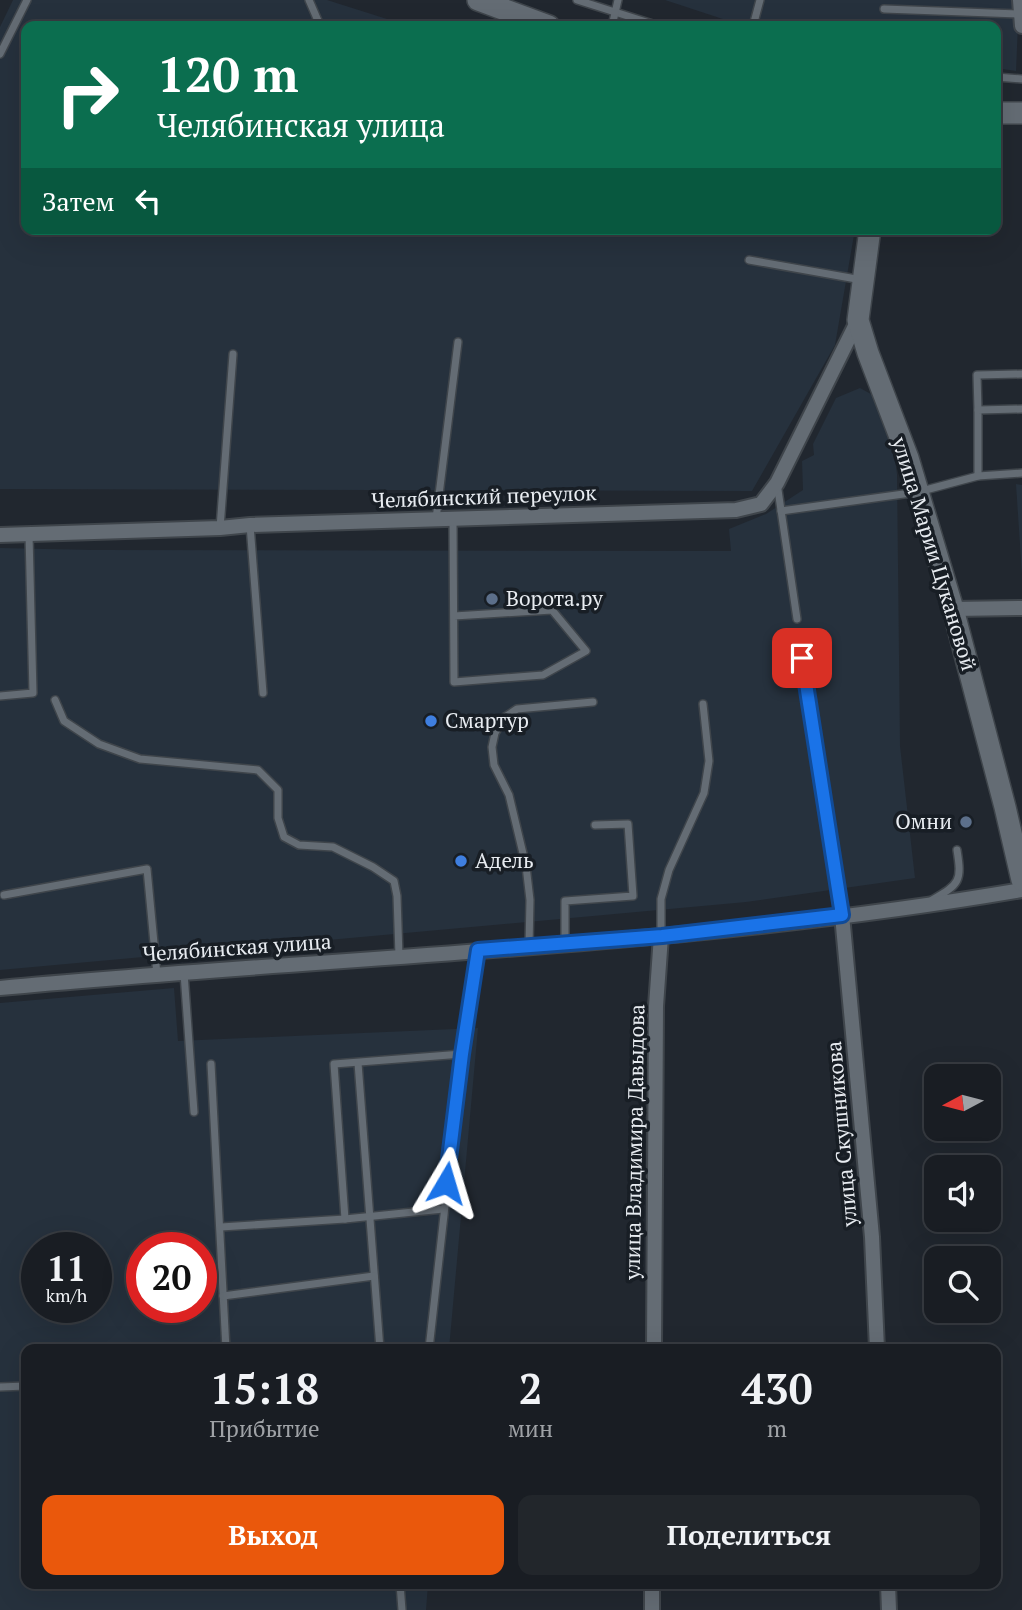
<!DOCTYPE html>
<html lang="ru">
<meta charset="utf-8">
<style>
body{margin:0;font-family:"PT Serif",serif;background:#22262b;color:#f1f3f6;height:100vh;display:flex;flex-direction:column;font-size:26px;white-space:nowrap}
*{box-sizing:border-box;margin:0}
p{font-size:23px;color:#9fa2a6}
.icon{flex:none;width:38px;height:38px;fill:none;stroke:currentColor;stroke-width:2;stroke-linecap:round;stroke-linejoin:round}
.map{position:relative;flex:1;overflow:hidden}
.side{position:absolute;left:21px;top:1344px;width:980px;height:245px;display:flex;flex-direction:column;background:#191d23;border-radius:14px;box-shadow:0 7px 28px #0002,0 0 0 2px #373b41}
.side>*{flex:none}
.top-card{position:absolute;left:21px;top:21px;width:980px;height:214px;border-radius:14px;box-shadow:0 7px 28px #0002,0 0 0 2px #373b41;background:#0b6e4f;color:#fff;overflow:hidden}
.needle{width:46px;rotate:263deg}
.buttons{position:absolute;left:924px;top:1064px;display:grid;gap:14px}
.buttons a{display:grid;place-items:center;width:77px;height:77px;border-radius:14px;background:#191d23;box-shadow:0 7px 28px #0002,0 0 0 2px #373b41;font-size:35px}
.speed{position:absolute;left:21px;top:1232px;display:flex;gap:14px;font-size:35px;font-weight:700;text-align:center}
.speed>*{display:grid;place-content:center;width:91px;height:91px;border-radius:50%;background:#191d23;box-shadow:0 7px 28px #0002,0 0 0 2px #373b41;line-height:1}
.speed small{font-size:18px;font-weight:400}
.speed .limit{border:10px solid #d22;background:#fff;color:#111}
.pin{position:absolute;display:grid;place-items:center;width:60px;height:60px;color:#fff;margin:-30px;border-radius:14px;box-shadow:0 4px 10px #0006}
.me{position:absolute;width:77px;margin:-38px;rotate:7deg;stroke-linejoin:round;filter:drop-shadow(0 0 5px #0008)}
.turn{display:flex;align-items:center;gap:24px;height:147px;padding:0 21px;font-size:32px}
.turn .icon{width:91px;height:91px;stroke-width:2.5}
.turn b{display:block;font-size:49px;line-height:60px}
.then{display:flex;align-items:center;height:66px;padding:0 21px;background:#0003;gap:14px;font-size:26px}
.eta{display:flex;justify-content:space-evenly;align-items:center;height:119px;text-align:center}
.eta b{font-size:42px;font-weight:700;line-height:49px}
.cta{display:flex;gap:14px;margin-top:auto;padding:14px 21px}
.cta a{flex:1;height:80px;border-radius:14px;background:#ea580c;color:#fff;font-size:28px;font-weight:700;line-height:80px;text-align:center}
.cta a+a{background:#22262b;color:#f1f3f6}
.map>svg:first-child{display:block}
</style>
<div class="map">
<svg width="1022" height="1610" viewBox="0 0 1022 1610">
<rect width="100%" height="100%" fill="#21272f"/>
<g fill="#26313d" fill-rule="evenodd">
<polygon points="13,0 327,0 409,26 26,26 26,229 855,229 835,345 752,491 0,489 0,27"/>
<polygon points="665,0 1019,0 1016,71 996,68 996,26 744,26"/>
<polygon points="860,388 878,398 892,438 897,474 900,746 915,878 746,902 0,970 0,548 92,550 731,551 729,529 766,514 803,490 802,461 814,455 813,444 836,398"/>
<polygon points="1016,484 1022,485 1022,575"/>
<path d="M 174,988 L 178,1041 L 478,1028 L 449,1349 L 26,1349 L 26,1584 L 428,1584 L 426,1610 L 0,1610 L 0,1003 ZM 37,1248 L 96,1248 L 96,1307 L 37,1307 ZM 142,1248 L 201,1248 L 201,1307 L 142,1307 Z"/>
</g>
<g fill="none" stroke-linecap="round" stroke-linejoin="round">
<g stroke="#3f454b" stroke-width="10">
<g id="lane">
<polyline points="309,0 319,23 318,26"/>
<polyline points="577,0 659,26"/>
<polyline points="884,9 1021,14"/>
<polyline points="612,26 618,0"/>
<polyline points="753,26 760,0"/>
<polyline points="0,54 27,0"/>
<polyline points="996,77 1022,79"/>
<polyline points="749,260 862,280"/>
<polyline points="978,410 977,375 1022,374"/>
<polyline points="978,476 978,410 1022,409"/>
<polyline points="777,483 797,619"/>
<polyline points="781,511 918,492 978,476 1022,473"/>
<polyline points="436,519 458,342"/>
<polyline points="453,519 454,682 543,675 586,651 552,610 454,616"/>
<polyline points="250,525 263,693"/>
<polyline points="220,528 233,354"/>
<polyline points="802,658 842,915"/>
<polyline points="0,696 33,693 29,535"/>
<polyline points="55,700 64,721 99,744 140,759 258,770 278,790 278,818 284,837 299,845 333,847 373,867 394,881 397,896 399,956"/>
<polyline points="4,895 147,869 157,975"/>
<path d="M 932,900 C 960,884 962,881 957,850"/>
<polyline points="661,935 661,899 669,870 704,793 709,761 703,704"/>
<polyline points="565,943 565,901 633,896 628,824 595,825"/>
<polyline points="529,946 530,900 526,866 509,795 494,765 492,747 495,733 505,717 517,709 593,702"/>
<polyline points="184,973 194,1112"/>
<polyline points="358,1063 380,1349"/>
<polyline points="211,1064 226,1349"/>
<polyline points="345,1219 443,1209"/>
<polyline points="221,1227 345,1219 334,1064 462,1054"/>
<polyline points="223,1296 374,1276"/>
<polyline points="429,1349 462,1054 478,951"/>
<polyline points="0,1387 26,1386"/>
<polyline points="400,1584 402,1610"/>
</g>
</g>
<g stroke="#3f454b" stroke-width="18">
<g id="street">
<polyline points="1020,0 1022,26"/>
<polyline points="0,535 220,528 250,525 736,510 761,504 777,483 858,320"/>
<polyline points="953,609 1022,608"/>
<polyline points="842,915 872,1237 877,1349"/>
<path d="M 0,988 C 340,956 685,948 1022,890"/>
<polyline points="654,1349 656,1006 661,936"/>
<polyline points="888,1584 889,1610"/>
<polyline points="652,1610 652,1584"/>
</g>
</g>
<g stroke="#3f454b" stroke-width="24">
<g id="secondary">
<polyline points="478,0 549,26"/>
<polyline points="996,113 1022,113"/>
<polyline points="870,229 858,320 868,353 908,458 953,609 1005,807 1022,880"/>
</g>
</g>
<use href="#lane" stroke="#646c74" stroke-width="7"/>
<use href="#street" stroke="#646c74" stroke-width="14"/>
<use href="#secondary" stroke="#646c74" stroke-width="21"/>
</g>
<g fill="none" stroke-linecap="round" stroke-linejoin="round">
<g stroke="#114b97" stroke-width="18">
<polyline id="route" points="446,1183 462,1054 478,950 662,936 842,915 802,658"/>
</g>
<use href="#route" stroke="#1a73e8" stroke-width="12"/>
</g>
<g fill="#5c6f8a" stroke="#181e25" stroke-width="2.5">
<circle cx="492" cy="599" r="7"/>
<circle cx="966" cy="822" r="7"/>
</g>
<g fill="#3f7fe0" stroke="#181e25" stroke-width="2.5">
<circle cx="431" cy="721" r="7"/>
<circle cx="461" cy="861" r="7"/>
</g>
<g text-anchor="middle" stroke-width="7" stroke-linejoin="round" paint-order="stroke">
<g font-size="21" fill="#e8ecf1" stroke="#181e25">
<text transform="translate(484 497) rotate(-2)" y="7">Челябинский переулок</text>
<text transform="translate(934 554) rotate(73)" y="7">улица Марии Цукановой</text>
<text transform="translate(237 948) rotate(-4)" y="7">Челябинская улица</text>
<text transform="translate(842 1134) rotate(-95)" y="7">улица Скушникова</text>
<text transform="translate(635 1142) rotate(-89)" y="7">улица Владимира Давыдова</text>
</g>
<g font-size="21" fill="#e8ecf1" stroke="#181e25" text-anchor="start">
<text x="506" y="606">Ворота.ру</text>
<text x="445" y="728">Смартур</text>
<text x="952" y="829" text-anchor="end">Омни</text>
<text x="475" y="868">Адель</text>
</g>
</g>
</svg>
<div class="buttons">
<a><svg class="needle" viewBox="-14 -14 28 28"><path d="M0-13l5 13h-10z" fill="#e53935"/><path d="M0 13l5-13h-10z" fill="#9fa2a6"/></svg></a>
<a><svg class="icon" aria-label="sound" viewBox="0 0 24 24"><path d="M4 9h4l5-4v14l-5-4H4zM17 9q2 3 0 6"/></svg></a>
<a><svg class="icon" aria-label="search" viewBox="0 0 24 24"><circle cx="10" cy="10" r="6"/><path d="M15 15l6 6"/></svg></a>
</div>
<div class="speed"><div>11<small>km/h</small></div><div class="limit">20</div></div>
<div class="pin" style="left:802px;top:658px;background:#d93025"><svg class="icon" aria-label="arrive" viewBox="0 0 24 24"><path d="M6 21V4h12l-3 4 3 4H6"/></svg></div>
<svg class="me" style="left:446px;top:1183px" viewBox="-20 -20 40 40"><path d="M0-17L14 15 0 8-14 15z" fill="#1a73e8" stroke="#fff" stroke-width="4"/></svg>
<div class="top-card">
<div class="turn"><svg class="icon" aria-label="right" viewBox="0 0 24 24"><path d="M7 20v-9h11M14 6l5 5-5 5"/></svg><div><b>120 m</b>Челябинская улица</div></div>
<div class="then">Затем<svg class="icon" aria-label="left" viewBox="0 0 24 24"><path d="M17 20v-9H6M10 6l-5 5 5 5"/></svg></div>
</div>
<section class="side">
<div class="eta">
<div><b>15:18</b><p>Прибытие</p></div>
<div><b>2</b><p>мин</p></div>
<div><b>430</b><p>m</p></div>
</div>
<div class="cta"><a>Выход</a><a>Поделиться</a></div>
</section>
</div>
